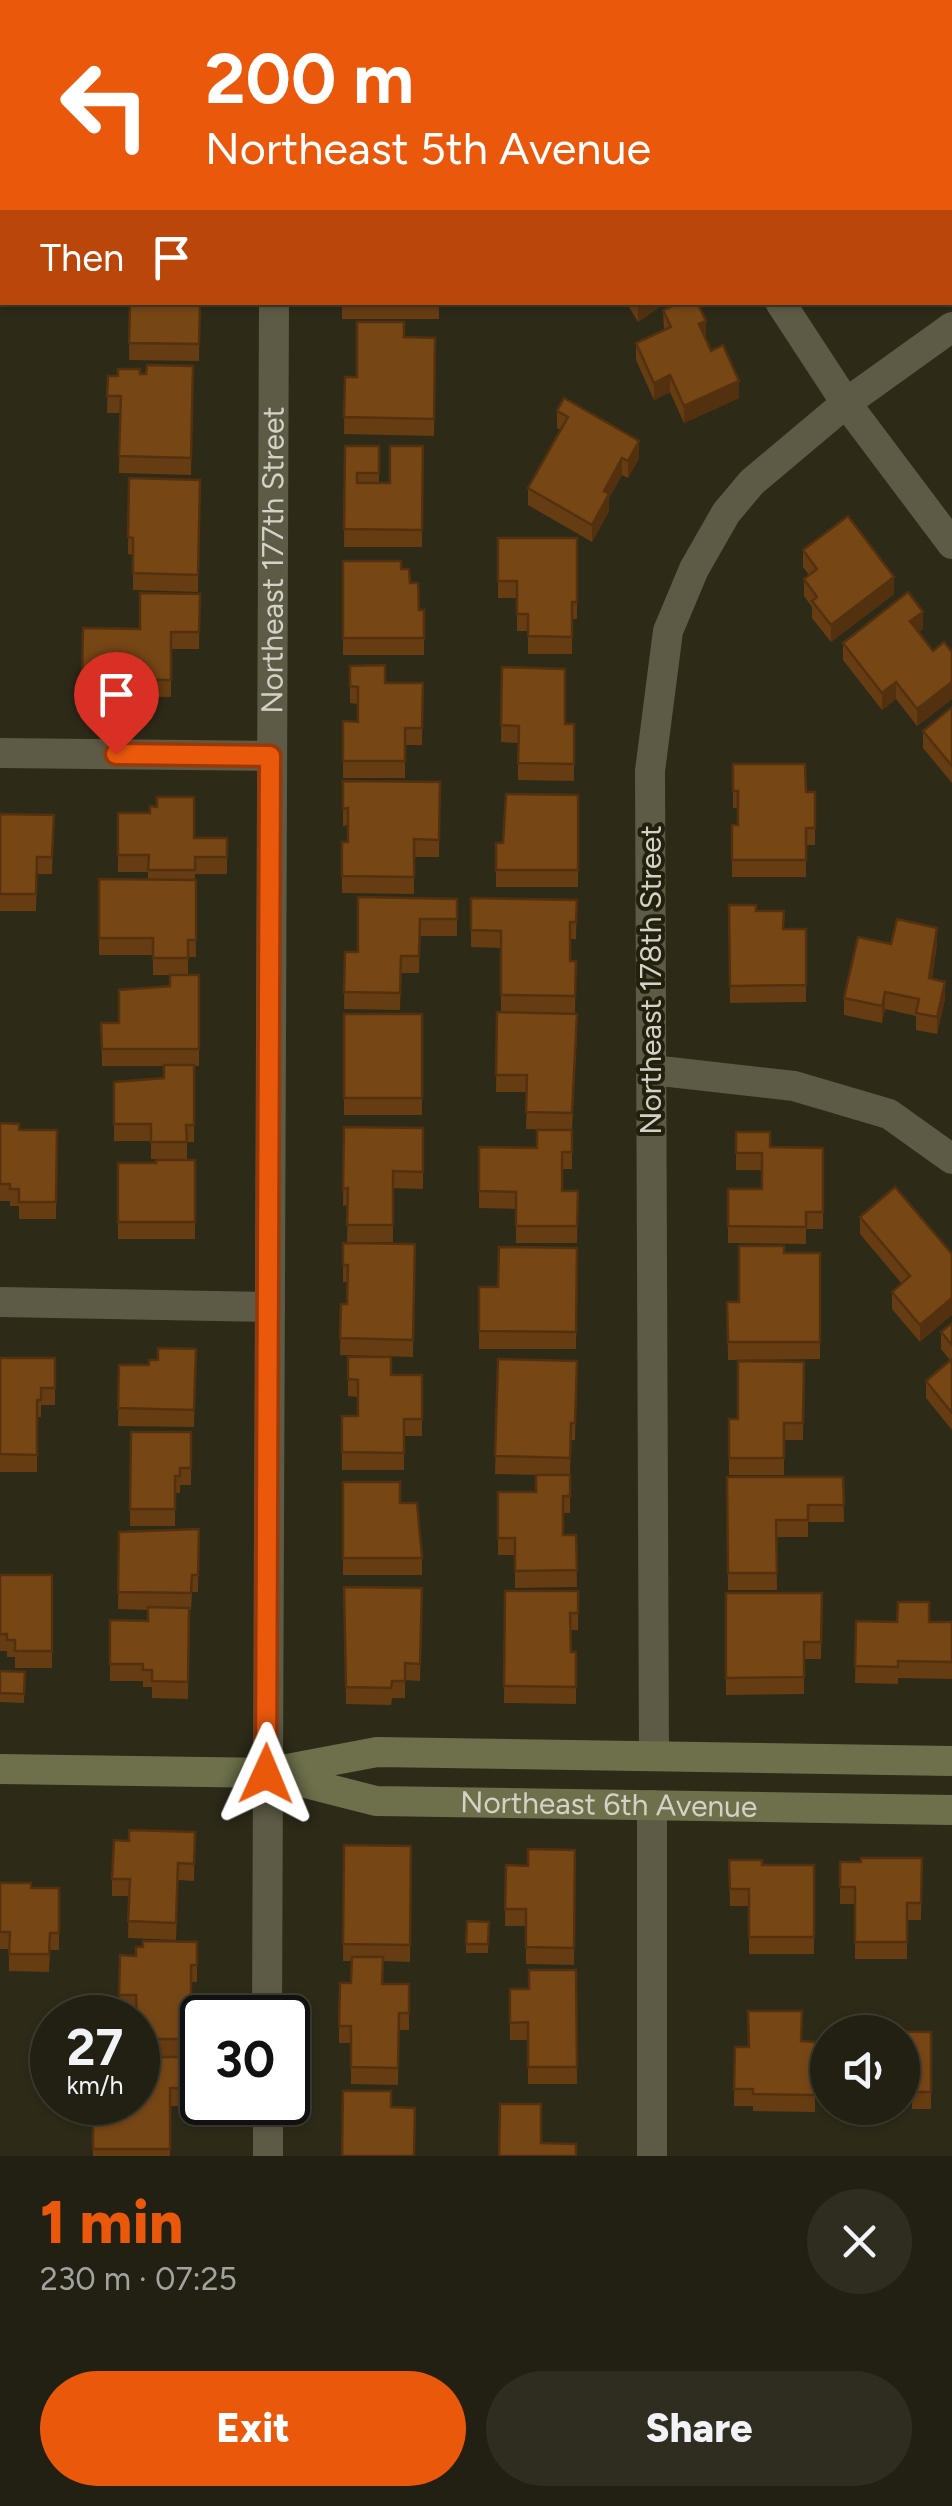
<!DOCTYPE html>
<meta charset="utf-8">
<style>
body{margin:0;font-family:Figtree,sans-serif;background:#2e2d20;color:#f1f3f6;height:100vh;display:flex;flex-direction:column;font-size:38px;white-space:nowrap}
*{box-sizing:border-box;margin:0}
p{font-size:32px;color:#a2a39f}
.icon{flex:none;width:55px;height:55px;fill:none;stroke:currentColor;stroke-width:2;stroke-linecap:round;stroke-linejoin:round}
.map{position:relative;height:2156px;overflow:hidden}
.details{display:flex;flex-direction:column;background:#222012;flex:1}
.details>*{flex:none}
.hud{position:absolute;left:0px;top:0px;width:952px;height:305px;box-shadow:0 2px 8px #0004,0 0 0 2px #3f3e32;background:#ea580c;color:#fff;overflow:hidden}
.fabs{position:absolute;left:810px;top:2015px;display:grid;gap:20px}
.fabs a{display:grid;place-items:center;width:110px;height:110px;border-radius:50%;background:#222012;box-shadow:0 2px 8px #0004,0 0 0 2px #3f3e32;font-size:50px}
.speed{position:absolute;left:30px;top:1995px;display:flex;gap:20px;font-size:50px;font-weight:700;text-align:center}
.speed>*{display:grid;place-content:center;width:130px;height:130px;border-radius:50%;background:#222012;box-shadow:0 2px 8px #0004,0 0 0 2px #3f3e32;line-height:1}
.speed small{font-size:25px;font-weight:400}
.speed .limit{border:5px solid #111;border-radius:15px;background:#fff;color:#111}
.pin{position:absolute;display:grid;place-items:center;width:85px;height:85px;color:#fff;margin:-102px -42px;border-radius:50% 50% 50% 0;rotate:-45deg;box-shadow:0 0 10px #0007}
.pin .icon{rotate:45deg}
.me{position:absolute;width:110px;margin:-55px;rotate:1deg;stroke-linejoin:round;filter:drop-shadow(0 0 8px #0008)}
.turn{display:flex;align-items:center;gap:35px;height:210px;padding:0 40px;font-size:45px}
.turn .icon{width:130px;height:130px;stroke-width:2.5}
.turn b{display:block;font-size:70px;line-height:85px}
.then{display:flex;align-items:center;height:95px;padding:0 40px;background:#0003;gap:20px;font-size:38px}
.round{display:grid;place-items:center;flex:none;width:105px;height:105px;border-radius:52px;background:#2e2d20}
.headline{display:flex;align-items:center;justify-content:space-between;height:170px;padding:0 40px}
h1{font-size:60px;font-weight:800;line-height:75px;color:#ea580c}
.action{display:flex;gap:20px;margin-top:auto;padding:20px 40px}
.action a{flex:1;height:115px;border-radius:60px;background:#ea580c;color:#fff;font-size:40px;font-weight:800;line-height:115px;text-align:center}
.action a+a{background:#2e2d20;color:#f1f3f6}
.map>svg:first-child{display:block}
</style>
<div class="map">
<svg width="952" height="2156" viewBox="0 0 952 2156">
<rect width="100%" height="100%" fill="#2d2a18"/>
<g fill="none" stroke-linecap="round" stroke-linejoin="round">
<g stroke="#5d5a46" stroke-width="30">
<polyline points="597,0 599,2"/>
<polyline points="277,2 277,0"/>
<polyline points="780,302 846,403 952,544"/>
<polyline points="0,753 270,756"/>
<polyline points="652,1070 794,1086 889,1114 952,1159"/>
<polyline points="0,1302 270,1307"/>
<polyline points="654,1756 650,771 668,631 694,569 726,513 752,482 846,403 952,327"/>
<path id="s1" d="M 267,2018 L 274,302"/>
<polyline points="268,2102 268,2156"/>
<polyline points="652,2156 652,1805"/>
</g>
<g stroke="#6d704a" stroke-width="30">
<polyline points="0,1769 266,1773 377,1752 952,1761"/>
<path id="s2" d="M 274,1775 L 376,1801 L 952,1810"/>
</g>
</g>
<g fill="#663c12">
<rect x="106" y="0" width="60" height="2"/>
<polygon points="952,0 952,100 950,97 950,2"/>
<polygon points="952,106 952,154 950,151 950,108"/>
<polygon points="130,302 200,302 199,361 129,360"/>
<rect x="342" y="302" width="97" height="17"/>
<polygon points="626,302 667,302 638,322"/>
<polygon points="663,310 706,338 711,351 739,398 684,423 670,392 654,400 636,360 636,343 664,330"/>
<polygon points="404,337 435,338 434,436 344,434 345,377 357,377"/>
<polygon points="193,366 191,475 119,473 120,413 107,413 108,376 140,374"/>
<polygon points="557,411 639,458 628,478 622,475 609,498 609,511 592,542 528,505 528,488 561,430 557,428"/>
<polygon points="345,446 379,446 379,483 390,483 423,446 422,547 344,547"/>
<polygon points="129,478 200,480 198,592 133,590 133,555 128,554"/>
<polygon points="498,538 577,538 577,619 572,619 572,654 528,654 528,631 517,631 517,598 498,598"/>
<polygon points="803,550 894,594 831,642 812,618 812,607 804,596 804,579 809,575 803,567"/>
<polygon points="343,561 401,569 410,583 419,610 424,610 424,655 343,655"/>
<polygon points="200,594 199,649 171,649 171,697 82,696 83,628 140,629"/>
<polygon points="923,629 918,632 933,651 952,652 952,699 917,726 896,699 882,710 843,660 843,643"/>
<polygon points="350,666 385,683 423,683 422,745 405,745 405,778 343,778 343,721 358,722 358,704 350,703"/>
<polygon points="502,667 565,724 574,724 574,781 518,780 518,743 501,742"/>
<polygon points="952,707 952,783 923,748 923,731"/>
<polygon points="733,764 806,792 815,792 815,845 806,845 806,877 732,877 732,825 738,825 738,808 733,808"/>
<polygon points="343,781 440,782 439,857 414,857 414,894 342,893 342,842 348,842 348,825 343,826"/>
<polygon points="578,795 578,887 496,887 496,843 503,843"/>
<polygon points="118,813 150,813 194,838 227,838 227,874 195,874 196,957 188,957 188,975 199,975 199,1066 194,1066 194,1142 187,1142 187,1159 151,1159 151,1141 114,1141 114,1082 164,1078 164,1066 102,1066 101,1023 119,1023 170,986 170,975 153,975 153,955 99,955 99,879 148,880 148,872 118,872"/>
<polygon points="0,814 54,815 52,874 37,874 36,911 0,911"/>
<polygon points="471,898 577,900 576,939 570,939 570,961 576,961 575,1013 501,1012 501,948 471,947"/>
<polygon points="457,899 457,936 420,936 419,973 401,973 400,1010 344,1009 345,952 358,952"/>
<polygon points="729,905 756,911 784,929 806,929 806,1002 730,1003"/>
<polygon points="891,944 937,945 932,979 945,999 937,1034 916,1030 916,1016 885,1009 882,1023 844,1015 844,998"/>
<polygon points="497,1012 577,1031 572,1130 526,1129 527,1092 496,1092"/>
<rect x="344" y="1014" width="78" height="101"/>
<polygon points="0,1123 19,1130 57,1130 56,1219 19,1219 19,1206 10,1206 10,1201 0,1201"/>
<polygon points="344,1127 423,1128 423,1189 393,1188 393,1242 347,1242 348,1205 343,1206"/>
<polygon points="572,1130 572,1169 562,1169 562,1191 578,1191 577,1243 516,1243 516,1209 479,1208 479,1147 537,1148"/>
<polygon points="736,1132 770,1147 823,1148 823,1229 806,1229 806,1244 728,1243 728,1189 762,1189 762,1170 736,1170"/>
<polygon points="195,1160 195,1239 118,1239 118,1163 156,1163"/>
<polygon points="860,1217 952,1254 920,1342 892,1309 892,1292 902,1284 860,1234"/>
<polygon points="343,1243 415,1244 413,1357 340,1355 341,1304 347,1304 347,1282 343,1282"/>
<polygon points="577,1248 576,1349 479,1349 479,1287 498,1287"/>
<polygon points="784,1253 820,1253 820,1359 728,1360 727,1302 739,1302"/>
<polygon points="952,1323 952,1430 926,1398 926,1381 950,1360 941,1349 941,1332"/>
<polygon points="196,1349 194,1427 118,1426 119,1365 149,1365 158,1360"/>
<polygon points="348,1357 391,1375 422,1375 422,1436 404,1436 404,1470 342,1470 342,1416 358,1416 358,1397 348,1396"/>
<polygon points="0,1358 55,1358 55,1405 41,1405 41,1417 37,1417 37,1472 0,1472"/>
<polygon points="498,1359 577,1361 575,1440 571,1440 570,1475 570,1513 563,1513 563,1535 576,1535 577,1587 515,1588 515,1555 498,1555 498,1492 536,1492 542,1475 495,1474"/>
<polygon points="804,1362 803,1440 784,1440 784,1475 729,1475 729,1419 738,1419"/>
<polygon points="131,1432 191,1432 191,1485 180,1485 180,1493 175,1493 175,1526 130,1526"/>
<polygon points="727,1477 843,1477 844,1522 808,1522 808,1537 776,1537 777,1590 728,1590"/>
<polygon points="343,1482 400,1503 422,1558 422,1575 343,1575"/>
<polygon points="199,1529 198,1592 192,1592 191,1610 189,1610 188,1699 152,1698 152,1687 143,1687 143,1681 110,1681 110,1620 148,1621 148,1610 118,1609 119,1532"/>
<polygon points="0,1575 52,1575 52,1668 15,1668 15,1657 7,1657 7,1651 0,1651"/>
<polygon points="344,1587 422,1588 420,1681 405,1680 405,1698 392,1698 391,1705 346,1704"/>
<polygon points="505,1591 578,1591 578,1630 571,1630 571,1652 576,1652 576,1704 504,1703"/>
<polygon points="726,1593 822,1593 821,1659 804,1659 804,1694 726,1695"/>
<polygon points="856,1621 952,1622 952,1679 898,1678 898,1684 855,1683"/>
<polygon points="0,1671 25,1672 24,1703 0,1702"/>
<polygon points="195,1832 194,1881 178,1880 176,1940 128,1938 129,1896 112,1896 112,1879 129,1841"/>
<polygon points="344,1845 411,1846 410,1962 383,1961 383,1984 409,1984 409,2030 399,2030 398,2085 351,2084 351,2043 339,2043 339,2026 351,1983 351,1961 343,1961"/>
<polygon points="575,1850 574,1965 526,1964 526,1926 505,1926 506,1865 528,1866"/>
<polygon points="922,1858 921,1920 907,1920 907,1959 855,1959 855,1904 840,1904 840,1862 861,1862"/>
<polygon points="729,1860 762,1865 814,1865 814,1954 749,1954 749,1906 730,1906"/>
<polygon points="0,1883 31,1888 59,1888 59,1950 50,1950 49,1972 9,1971 9,1949 0,1949"/>
<polygon points="489,1922 488,1953 466,1953 466,1944"/>
<polygon points="197,1942 197,1982 191,1982 191,2020 184,2020 184,2056 138,2056 138,2018 136,2012 119,2012 120,1955 136,1956"/>
<polygon points="576,1970 577,2084 528,2084 528,2040 510,2040 510,1989 529,1989"/>
<polygon points="902,2032 931,2032 931,2109 912,2109 912,2099 902,2099"/>
<polygon points="802,2041 815,2042 815,2112 753,2111 753,2106 734,2106 735,2047 749,2047"/>
<polygon points="189,2057 188,2106 170,2106 170,2156 93,2156 93,2102"/>
</g>
<g fill="#53310f">
<polygon points="869,0 888,0 884,2 869,2"/>
<polygon points="641,302 667,302 638,322 638,305"/>
<polygon points="706,321 706,338 699,324"/>
<polygon points="670,375 670,392 654,400 654,383"/>
<polygon points="739,381 739,398 684,423 684,406"/>
<polygon points="639,441 639,458 628,478 628,461"/>
<polygon points="622,458 622,475 609,498 609,511 592,542 592,525 604,491"/>
<polygon points="894,577 894,594 831,642 831,625"/>
<polygon points="923,612 923,629 910,638 910,621"/>
<polygon points="896,682 896,699 882,710 882,693"/>
<polygon points="952,682 952,699 917,726 917,709"/>
<polygon points="937,928 937,945 929,995 929,978"/>
<polygon points="945,982 945,999 937,1034 937,1017"/>
<polygon points="885,992 885,1009 882,1023 882,1006"/>
<polygon points="952,1298 952,1315 920,1342 920,1325"/>
</g>
<g fill="#774615" stroke="#53310f" stroke-width="2.5">
<rect x="389" y="0" width="82" height="2"/>
<polygon points="695,0 771,0 773,2 696,2"/>
<polygon points="899,0 952,0 952,83 950,80 950,2 895,2"/>
<polygon points="952,106 952,137 950,134 950,108"/>
<polygon points="130,302 200,302 199,344 129,343"/>
<polygon points="681,302 697,302 706,321 699,324 711,351 723,345 739,381 684,406 670,375 654,383 636,343 671,327 663,310"/>
<polygon points="357,322 404,322 404,337 435,338 434,419 344,417 345,377 357,377"/>
<polygon points="147,365 193,366 191,458 119,456 121,396 107,396 108,376 118,376 118,369 140,369 140,374 146,374"/>
<polygon points="564,398 639,441 628,461 622,458 604,491 609,494 592,525 528,488 568,417 557,411"/>
<polygon points="345,446 379,446 379,473 357,473 357,483 390,483 390,446 423,446 422,530 344,529"/>
<polygon points="129,478 200,480 198,575 133,573 133,538 128,537"/>
<polygon points="848,516 894,577 831,625 812,601 817,597 804,579 817,569 803,550"/>
<polygon points="498,538 577,538 577,602 572,602 572,637 528,636 528,614 517,614 517,581 498,581"/>
<polygon points="343,561 401,561 401,569 409,569 410,583 418,583 419,610 424,610 424,638 343,638"/>
<polygon points="908,592 923,612 910,621 933,651 944,642 952,652 952,682 917,709 896,682 882,693 843,643"/>
<polygon points="140,593 200,594 199,632 171,632 171,680 82,679 83,628 140,629"/>
<polygon points="385,665 385,683 423,683 422,728 405,728 405,761 343,761 343,721 358,722 358,687 350,686 350,666"/>
<polygon points="502,667 565,669 565,724 574,724 574,764 518,763 519,726 501,725"/>
<polygon points="952,707 952,766 923,731"/>
<polygon points="733,764 805,764 806,792 815,792 815,828 806,828 806,860 732,860 732,825 738,825 738,791 733,791"/>
<polygon points="343,781 440,782 439,840 414,839 414,877 342,876 342,842 348,842 348,808 343,809"/>
<polygon points="506,794 578,795 578,870 496,870 496,843 503,843"/>
<polygon points="157,797 194,797 194,838 227,838 227,857 195,857 195,870 148,870 149,855 118,855 118,813 150,813 150,806 157,807"/>
<polygon points="0,814 54,815 52,857 37,857 36,894 0,894"/>
<polygon points="99,879 196,880 196,940 188,940 188,958 153,958 153,938 99,938"/>
<polygon points="358,897 457,899 457,919 420,919 419,956 401,956 400,993 344,992 345,952 358,952"/>
<polygon points="471,898 577,900 576,922 570,922 570,961 576,961 575,996 501,995 501,931 471,930"/>
<polygon points="729,905 756,905 756,911 784,911 783,929 806,929 806,985 730,986"/>
<polygon points="897,919 937,928 929,978 945,982 937,1017 916,1013 919,999 885,992 882,1006 844,998 858,937 891,944"/>
<polygon points="170,975 199,975 199,1049 102,1049 101,1023 119,1023 119,990 170,986"/>
<polygon points="497,1012 577,1014 572,1113 526,1112 527,1075 496,1075"/>
<rect x="344" y="1014" width="78" height="84"/>
<polygon points="164,1065 194,1065 194,1125 186,1125 187,1142 151,1142 151,1124 114,1124 114,1082 164,1078"/>
<polygon points="0,1123 19,1124 19,1130 57,1130 56,1202 19,1202 19,1189 10,1189 10,1184 0,1184"/>
<polygon points="344,1127 423,1128 423,1172 393,1171 393,1225 347,1225 348,1188 343,1189"/>
<polygon points="537,1130 572,1130 572,1152 562,1152 562,1191 578,1191 577,1226 516,1226 516,1192 479,1191 479,1147 537,1148"/>
<polygon points="736,1132 770,1132 770,1147 823,1148 823,1212 806,1212 806,1227 728,1226 728,1189 762,1189 762,1153 736,1153"/>
<polygon points="156,1160 195,1160 195,1222 118,1222 118,1163 156,1163"/>
<polygon points="895,1187 952,1254 952,1298 920,1325 892,1292 910,1276 860,1217"/>
<polygon points="343,1243 415,1244 413,1340 340,1338 341,1304 347,1304 348,1265 343,1265"/>
<polygon points="739,1246 784,1246 784,1253 820,1253 820,1342 728,1342 727,1302 739,1302"/>
<polygon points="499,1247 577,1248 576,1332 479,1331 479,1287 498,1287"/>
<polygon points="952,1323 952,1345 941,1332"/>
<polygon points="158,1348 196,1349 194,1410 118,1408 119,1365 149,1365 149,1360 158,1360"/>
<polygon points="348,1357 391,1357 391,1375 422,1375 422,1419 404,1419 404,1453 342,1452 342,1416 358,1416 358,1380 348,1379"/>
<polygon points="0,1358 55,1358 55,1388 41,1388 41,1400 37,1400 37,1455 0,1454"/>
<polygon points="498,1359 577,1361 575,1423 571,1423 570,1458 495,1456"/>
<polygon points="952,1359 952,1413 926,1381"/>
<polygon points="738,1361 804,1362 803,1423 784,1423 784,1458 729,1458 729,1419 738,1419"/>
<polygon points="131,1432 191,1432 191,1468 180,1468 180,1476 175,1476 175,1509 130,1509"/>
<polygon points="536,1475 570,1475 570,1496 563,1496 563,1535 576,1535 577,1570 515,1571 515,1538 498,1538 498,1492 536,1492"/>
<polygon points="727,1477 843,1477 844,1505 808,1505 808,1520 776,1520 777,1573 728,1573"/>
<polygon points="343,1482 400,1482 400,1503 417,1503 422,1558 343,1558"/>
<polygon points="199,1529 198,1575 192,1575 191,1593 118,1592 119,1532"/>
<polygon points="0,1575 52,1575 52,1651 15,1651 15,1640 7,1640 7,1634 0,1634"/>
<polygon points="344,1587 422,1588 420,1664 405,1663 405,1681 392,1681 391,1688 346,1687"/>
<polygon points="505,1591 578,1591 578,1613 570,1613 571,1652 576,1652 576,1687 504,1686"/>
<polygon points="726,1593 822,1593 821,1642 804,1642 804,1677 726,1678"/>
<polygon points="898,1602 929,1602 929,1622 952,1622 952,1662 898,1661 898,1667 855,1666 856,1621 897,1622"/>
<polygon points="148,1607 189,1608 188,1682 152,1681 152,1670 143,1670 143,1664 110,1664 110,1620 148,1621"/>
<polygon points="0,1671 25,1672 24,1694 0,1693"/>
<polygon points="129,1830 195,1832 194,1864 178,1863 176,1923 128,1921 130,1879 112,1879 114,1840 129,1841"/>
<polygon points="344,1845 411,1846 410,1945 343,1944"/>
<polygon points="528,1849 575,1850 574,1948 526,1947 526,1909 505,1909 506,1865 528,1866"/>
<polygon points="861,1858 922,1858 921,1903 907,1903 907,1942 855,1942 855,1887 840,1887 840,1862 861,1862"/>
<polygon points="729,1860 762,1860 762,1865 814,1865 814,1937 749,1937 749,1889 730,1889"/>
<polygon points="0,1883 31,1883 31,1888 59,1888 59,1933 50,1933 49,1954 9,1954 10,1932 0,1932"/>
<polygon points="467,1921 489,1922 488,1944 466,1944"/>
<polygon points="143,1941 197,1942 197,1965 191,1965 191,2003 184,2003 184,2039 138,2039 136,1995 119,1995 120,1955 136,1956 136,1947 143,1947"/>
<polygon points="352,1957 383,1957 382,1984 409,1984 409,2013 399,2013 398,2068 351,2067 351,2026 339,2026 340,1983 351,1983"/>
<polygon points="529,1970 576,1970 577,2067 528,2067 528,2022 510,2023 510,1989 529,1989"/>
<polygon points="748,2011 802,2011 801,2041 815,2042 815,2095 753,2094 753,2089 734,2089 735,2047 749,2047"/>
<polygon points="843,2031 931,2032 931,2092 912,2092 912,2082 902,2082 902,2032 843,2032"/>
<polygon points="138,2057 189,2057 188,2088 170,2088 170,2149 93,2149 93,2102 138,2102"/>
<polygon points="343,2091 391,2091 391,2107 415,2108 414,2156 342,2156"/>
<polygon points="500,2104 541,2104 541,2143 576,2144 576,2156 499,2156"/>
</g>
<g fill="none" stroke-linecap="round" stroke-linejoin="round">
<g stroke="#983908" stroke-width="25">
<polyline id="route" points="116,754 270,756 266,1774"/>
</g>
<use href="#route" stroke="#ea580c" stroke-width="18"/>
</g>
<g text-anchor="middle" stroke-width="8" stroke-linejoin="round" paint-order="stroke">
<g font-size="30" fill="#d3d2c6" stroke="#23200e">
<text dy="10" stroke="none"><textPath href="#s1" startOffset="1458">Northeast 177th Street</textPath></text>
<text transform="translate(651 980) rotate(-90)" y="10">Northeast 178th Street</text>
<text dy="10" stroke="none"><textPath href="#s2" startOffset="338">Northeast 6th Avenue</textPath></text>
</g>
</g>
</svg>
<div class="fabs">
<a><svg class="icon" aria-label="sound" viewBox="0 0 24 24"><path d="M4 9h4l5-4v14l-5-4H4zM17 9q2 3 0 6"/></svg></a>
</div>
<div class="speed"><div>27<small>km/h</small></div><div class="limit">30</div></div>
<div class="pin" style="left:116px;top:754px;background:#d93025"><svg class="icon" aria-label="arrive" viewBox="0 0 24 24"><path d="M6 21V4h12l-3 4 3 4H6"/></svg></div>
<svg class="me" style="left:266px;top:1774px" viewBox="-20 -20 40 40"><path d="M0-17L14 15 0 8-14 15z" fill="#ea580c" stroke="#fff" stroke-width="4"/></svg>
<div class="hud">
<div class="turn"><svg class="icon" aria-label="left" viewBox="0 0 24 24"><path d="M17 20v-9H6M10 6l-5 5 5 5"/></svg><div><b>200 m</b>Northeast 5th Avenue</div></div>
<div class="then">Then<svg class="icon" aria-label="arrive" viewBox="0 0 24 24"><path d="M6 21V4h12l-3 4 3 4H6"/></svg></div>
</div>
</div>
<section class="details">
<div class="headline"><div><h1>1 min</h1><p>230 m · 07:25</p></div><a class="round"><svg class="icon" aria-label="close" viewBox="0 0 24 24"><path d="M6 6l12 12M18 6L6 18"/></svg></a></div>
<div class="action"><a>Exit</a><a>Share</a></div>
</section>
